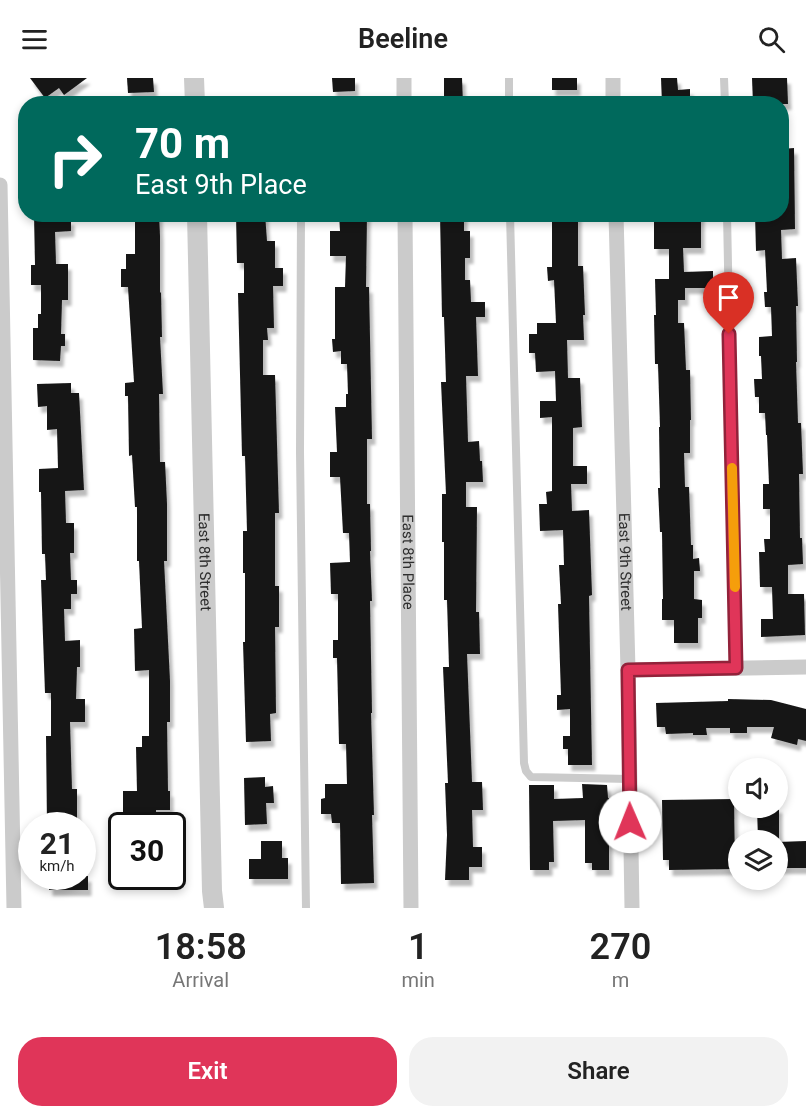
<!DOCTYPE html>
<style>
body{margin:0;font-family:Roboto,sans-serif;background:#f2f2f2;color:#222;height:100vh;display:flex;flex-direction:column;font-size:22px;white-space:nowrap}
*{box-sizing:border-box;margin:0}
p{font-size:20px;color:#767676}
.icon{flex:none;width:33px;height:33px;fill:none;stroke:currentColor;stroke-width:2;stroke-linecap:round;stroke-linejoin:round}
.map{position:relative;height:830px;overflow:hidden}
.side{display:flex;flex-direction:column;background:#fff;flex:1}
.side>*{flex:none}
.hud{position:absolute;left:18px;top:18px;width:771px;height:126px;border-radius:24px;box-shadow:0 3px 9px #0003;background:#00695c;color:#fff;overflow:hidden}
.tools{position:absolute;left:728px;top:680px;display:grid;gap:12px}
.tools a{display:grid;place-items:center;width:60px;height:60px;border-radius:50%;background:#fff;box-shadow:0 3px 9px #0003;font-size:30px}
.speed{position:absolute;left:18px;top:734px;display:flex;gap:12px;font-size:30px;font-weight:700;text-align:center}
.speed>*{display:grid;place-content:center;width:78px;height:78px;border-radius:50%;background:#fff;box-shadow:0 3px 9px #0003;line-height:1}
.speed small{font-size:15px;font-weight:400}
.speed .limit{border:3px solid #111;border-radius:9px;background:#fff;color:#111}
.pin{position:absolute;display:grid;place-items:center;width:51px;height:51px;color:#fff;margin:-62px -26px;border-radius:50% 50% 50% 0;rotate:-45deg;box-shadow:0 0 6px #0007}
.pin .icon{rotate:45deg}
.me{position:absolute;width:66px;margin:-33px;rotate:359deg;stroke-linejoin:round;filter:drop-shadow(0 0 4px #0008)}
.turn{display:flex;align-items:center;gap:21px;height:126px;padding:0 18px;font-size:27px}
.turn .icon{width:78px;height:78px;stroke-width:2.5}
.turn b{display:block;font-size:42px;line-height:51px}
.eta{display:flex;justify-content:space-evenly;align-items:center;height:102px;text-align:center}
.eta b{font-size:36px;font-weight:600;line-height:42px}
.button{display:flex;gap:12px;margin-top:auto;padding:12px 18px}
.button a{flex:1;height:69px;border-radius:24px;background:#e03559;color:#fff;font-size:24px;font-weight:600;line-height:69px;text-align:center}
.button a+a{background:#f2f2f2;color:#222}
header{display:flex;justify-content:space-between;align-items:center;height:78px;padding:0 18px;background:#fff;font-size:27px;font-weight:600}
.map>svg:first-child{display:block}
</style>
<header><svg class="icon" aria-label="menu" viewBox="0 0 24 24"><path d="M4 6h16M4 12h16M4 18h16"/></svg>Beeline<svg class="icon" aria-label="search" viewBox="0 0 24 24"><circle cx="10" cy="10" r="6"/><path d="M15 15l6 6"/></svg></header>
<div class="map">
<svg width="806" height="830" viewBox="0 0 806 830">
<defs>
<filter id="shadow"><feDropShadow dx="3.5" dy="6" stdDeviation="1.5" flood-color="#0004"/></filter>
</defs>
<rect width="100%" height="100%" fill="#fff"/>
<g fill="#151515" filter="url(#shadow)">
<polygon points="30,0 87,0 64,17 59,10 45,20"/>
<polygon points="127,0 153,0 154,14 128,15"/>
<polygon points="332,0 355,0 355,13 333,14"/>
<polygon points="444,0 462,0 463,26 444,26"/>
<rect x="552" y="0" width="25" height="12"/>
<polygon points="661,0 677,0 678,12 690,11 690,26 662,26"/>
<polygon points="752,0 787,0 788,26 753,26"/>
<polygon points="794,70 795,151 781,152 782,181 796,180 798,228 796,228 797,284 796,284 798,345 801,345 803,396 799,396 800,460 802,460 803,486 788,487 788,516 804,516 805,557 761,559 761,541 773,541 772,509 760,509 759,474 765,474 764,461 770,461 770,431 763,431 763,406 769,406 767,357 766,357 765,335 759,335 759,319 755,319 754,301 762,301 761,278 759,278 759,259 772,258 771,229 765,229 764,214 767,214 765,172 756,173 755,136 782,136 782,71"/>
<polygon points="34,136 63,136 63,141 71,141 71,153 55,154 56,186 68,186 68,222 62,222 61,256 65,256 65,268 61,268 60,283 33,282 33,250 38,250 38,236 41,236 41,207 31,207 31,187 35,187"/>
<polygon points="135,136 159,136 160,158 160,215 161,214 162,259 160,259 163,316 159,316 160,384 165,384 167,426 167,483 164,483 170,603 170,644 167,644 168,713 170,713 170,732 156,732 156,747 123,747 123,713 137,713 136,669 142,669 142,658 149,658 149,592 135,593 134,551 142,550 139,483 137,483 137,429 135,429 132,377 129,378 128,318 125,318 125,305 134,304 128,209 121,209 121,191 126,191 126,176 135,176"/>
<polygon points="236,136 265,136 267,163 275,163 275,190 283,190 283,208 273,208 274,250 267,250 268,262 263,262 263,297 275,297 279,435 275,435 275,508 279,508 279,549 275,549 276,635 270,636 271,663 246,664 243,564 245,564 245,495 243,495 243,453 247,453 245,378 242,378 238,215 244,215 244,185 237,185"/>
<polygon points="339,136 367,136 366,209 369,209 372,361 367,361 367,426 370,426 371,473 370,473 372,523 370,523 372,635 371,635 374,737 372,737 374,805 341,806 340,745 332,745 331,736 321,736 321,721 325,720 325,706 347,706 346,666 339,666 337,580 333,580 333,562 338,562 338,516 331,516 330,485 350,484 349,455 343,455 340,399 330,399 330,374 337,374 335,329 346,329 346,316 348,316 347,286 341,286 341,273 333,274 332,261 335,261 335,209 345,209 346,178 330,178 330,153 340,153"/>
<polygon points="440,136 464,136 464,153 470,153 470,180 465,180 465,202 470,202 471,224 485,224 485,239 476,239 478,298 466,298 468,364 479,363 480,383 482,383 483,404 466,404 466,429 477,429 476,534 479,534 480,576 467,576 472,704 482,704 483,732 472,732 473,769 482,769 482,789 469,789 469,802 445,802 447,757 445,705 448,705 443,589 449,589 447,522 444,522 444,464 442,464 442,416 446,416 441,304 446,304 444,239 442,239"/>
<polygon points="552,136 578,136 578,188 583,188 585,237 583,237 584,262 567,262 568,300 580,300 582,349 573,350 573,388 587,388 587,406 571,406 572,433 589,432 592,517 589,518 592,687 568,687 568,671 563,671 563,658 570,658 570,631 557,632 557,617 561,617 558,526 561,526 559,487 564,487 563,452 540,453 539,426 547,426 546,414 552,413 552,339 540,340 540,323 556,323 555,293 536,294 535,275 529,275 529,256 537,256 537,245 556,245 554,202 548,203 547,189 552,189"/>
<polygon points="654,136 701,136 701,170 683,170 684,194 713,193 713,210 685,210 685,222 678,222 678,245 684,245 686,292 690,292 691,342 690,342 690,375 684,375 685,409 689,409 691,467 693,467 693,481 699,480 700,493 694,493 694,521 702,522 702,540 698,540 698,565 674,565 674,542 662,542 662,521 663,521 662,454 660,454 658,410 660,410 659,349 660,349 658,286 655,286 654,237 656,237 655,201 669,201 669,171 654,171"/>
<polygon points="71,305 71,315 79,315 84,412 65,413 66,445 74,445 74,475 70,475 71,502 77,502 77,516 71,516 71,531 64,531 65,563 80,562 80,589 77,589 76,621 85,621 85,644 70,644 72,711 77,711 77,741 69,741 69,747 47,747 46,658 51,658 51,615 45,615 41,502 46,502 45,476 42,476 41,414 39,414 39,391 58,390 57,351 47,352 47,328 38,329 37,306"/>
<polygon points="728,621 771,622 806,631 806,663 798,661 797,667 771,660 774,649 747,649 747,655 730,655 730,650 706,650 707,657 693,657 693,655 666,656 665,649 657,649 656,625 728,623"/>
<polygon points="265,699 265,709 273,708 274,725 266,725 267,746 245,747 244,700"/>
<polygon points="582,706 607,707 608,720 609,720 609,792 592,792 592,785 585,785 585,742 553,743 554,784 549,784 549,792 530,792 529,707 554,707 554,721 583,720"/>
<polygon points="734,721 735,791 669,792 669,782 663,782 662,722"/>
<polygon points="757,729 779,729 779,762 758,762"/>
<polygon points="261,763 282,763 282,780 288,780 288,801 249,801 249,781 261,781"/>
<polygon points="806,763 806,790 777,790 777,764"/>
<rect x="49" y="798" width="39" height="14"/>
</g>
<g fill="none" stroke-linecap="round" stroke-linejoin="round">
<g stroke="#cbcbcb" stroke-width="8">
<polyline points="509,0 509,26"/>
<polyline points="724,0 725,26"/>
<polyline points="301,136 300,374 306,830"/>
<polyline points="510,136 524,685 526,693 531,699 630,701"/>
<polyline points="727,136 736,590"/>
</g>
<g stroke="#cbcbcb" stroke-width="15">
<polyline points="404,0 404,26"/>
<polyline points="613,0 613,26"/>
<polyline points="0,107 14,830"/>
<path id="s1" d="M 405,136 L 411,830"/>
<path id="s2" d="M 616,136 L 628,592 L 632,830"/>
<polyline points="628,592 806,589"/>
</g>
<g stroke="#cbcbcb" stroke-width="20">
<polyline points="194,0 195,26"/>
<path id="s3" d="M 197,136 L 212,813 L 214,830"/>
</g>
</g>
<g fill="none" stroke-linecap="round" stroke-linejoin="round">
<g stroke="#92223a" stroke-width="15">
<polyline id="route" points="630,744 628,592 736,590 729,256"/>
</g>
<use href="#route" stroke="#e03559" stroke-width="10"/>
<polyline stroke="#f59e0b" stroke-width="10" points="732,390 735,509"/>
</g>
<g text-anchor="middle" stroke-width="6" stroke-linejoin="round" paint-order="stroke">
<g font-size="15" fill="#2e2e2e" stroke="#fff">
<text dy="5" stroke="none"><textPath href="#s3" startOffset="348">East 8th Street</textPath></text>
<text dy="5" stroke="none"><textPath href="#s1" startOffset="348">East 8th Place</textPath></text>
<text dy="5" stroke="none"><textPath href="#s2" startOffset="348">East 9th Street</textPath></text>
</g>
</g>
</svg>
<div class="tools">
<a><svg class="icon" aria-label="sound" viewBox="0 0 24 24"><path d="M4 9h4l5-4v14l-5-4H4zM17 9q2 3 0 6"/></svg></a>
<a><svg class="icon" aria-label="layers" viewBox="0 0 24 24"><path d="M12 4l9 5-9 5-9-5zM3 14l9 5 9-5"/></svg></a>
</div>
<div class="speed"><div>21<small>km/h</small></div><div class="limit">30</div></div>
<div class="pin" style="left:729px;top:256px;background:#d93025"><svg class="icon" aria-label="arrive" viewBox="0 0 24 24"><path d="M6 21V4h12l-3 4 3 4H6"/></svg></div>
<svg class="me" style="left:630px;top:744px" viewBox="-20 -20 40 40"><circle r="19" fill="#fff"/><path d="M0-13L10 11 0 6-10 11z" fill="#e03559"/></svg>
<div class="hud">
<div class="turn"><svg class="icon" aria-label="right" viewBox="0 0 24 24"><path d="M7 20v-9h11M14 6l5 5-5 5"/></svg><div><b>70 m</b>East 9th Place</div></div>
</div>
</div>
<section class="side">
<div class="eta">
<div><b>18:58</b><p>Arrival</p></div>
<div><b>1</b><p>min</p></div>
<div><b>270</b><p>m</p></div>
</div>
<div class="button"><a>Exit</a><a>Share</a></div>
</section>
